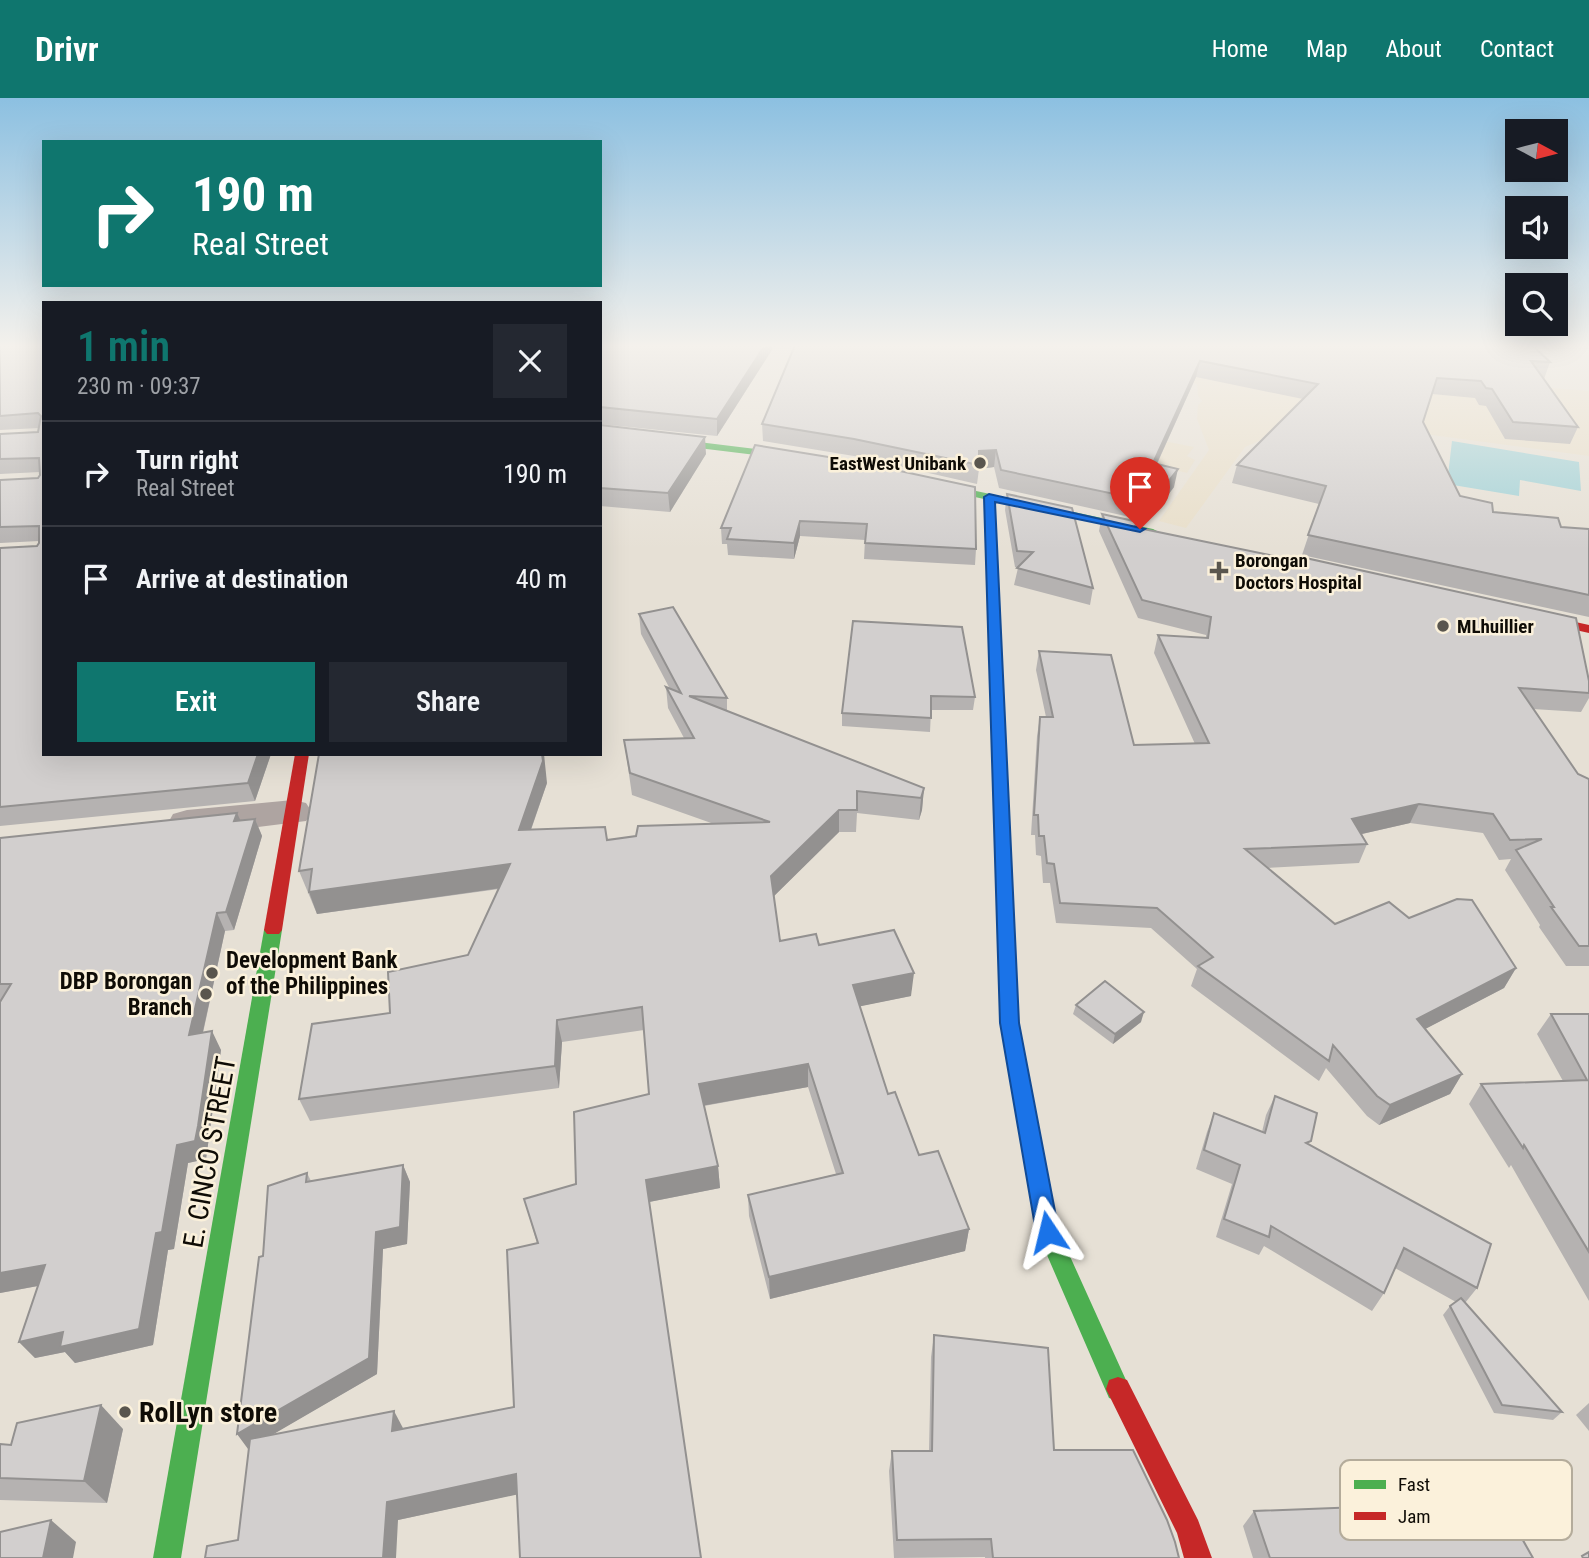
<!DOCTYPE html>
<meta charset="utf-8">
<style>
body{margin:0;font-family:"Roboto Condensed",sans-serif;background:#242831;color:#f1f3f6;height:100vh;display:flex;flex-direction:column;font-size:26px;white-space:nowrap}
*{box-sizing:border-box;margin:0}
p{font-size:23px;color:#9ea1a6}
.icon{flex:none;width:38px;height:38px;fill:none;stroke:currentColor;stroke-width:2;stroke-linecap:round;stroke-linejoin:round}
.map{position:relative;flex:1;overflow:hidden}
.sheet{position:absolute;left:42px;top:203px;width:560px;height:455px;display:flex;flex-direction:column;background:#171b24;border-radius:0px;box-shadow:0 7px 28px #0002}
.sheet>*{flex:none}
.guide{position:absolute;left:42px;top:42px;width:560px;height:147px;border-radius:0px;box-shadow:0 7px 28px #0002;background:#0f766e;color:#fff;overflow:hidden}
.needle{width:46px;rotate:97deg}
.buttons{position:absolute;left:1505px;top:21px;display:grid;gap:14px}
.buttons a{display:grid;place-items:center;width:63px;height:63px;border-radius:0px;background:#171b24;box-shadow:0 7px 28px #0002;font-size:35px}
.pin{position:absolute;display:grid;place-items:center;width:60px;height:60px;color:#fff;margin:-72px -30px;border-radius:50% 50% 50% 0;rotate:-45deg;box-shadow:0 0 7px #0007}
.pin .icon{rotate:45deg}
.me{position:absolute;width:77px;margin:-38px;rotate:350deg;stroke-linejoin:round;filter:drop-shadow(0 0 5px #0008)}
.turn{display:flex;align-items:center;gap:24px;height:147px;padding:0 35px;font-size:32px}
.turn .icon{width:91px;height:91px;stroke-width:2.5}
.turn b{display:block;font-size:49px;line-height:60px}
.round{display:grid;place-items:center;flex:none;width:74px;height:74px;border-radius:0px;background:#242831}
.summary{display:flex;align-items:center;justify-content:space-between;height:119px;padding:0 35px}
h1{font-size:42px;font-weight:600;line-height:52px;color:#0f766e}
.action{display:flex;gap:14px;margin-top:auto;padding:14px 35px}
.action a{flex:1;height:80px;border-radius:0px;background:#0f766e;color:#fff;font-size:28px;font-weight:600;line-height:80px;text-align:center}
.action a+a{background:#242831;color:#f1f3f6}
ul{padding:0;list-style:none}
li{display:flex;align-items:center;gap:21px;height:105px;padding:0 35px;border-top:2px solid #363941}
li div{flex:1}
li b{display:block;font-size:26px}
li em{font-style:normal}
header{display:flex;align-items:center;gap:42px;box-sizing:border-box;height:98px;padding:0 35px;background:#0f766e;color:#fff}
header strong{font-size:33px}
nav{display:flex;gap:38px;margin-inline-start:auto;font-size:24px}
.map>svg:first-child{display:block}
</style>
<header>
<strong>Drivr</strong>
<nav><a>Home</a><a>Map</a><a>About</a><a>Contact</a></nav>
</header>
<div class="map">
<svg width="1589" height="1460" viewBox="0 0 1589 1460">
<rect width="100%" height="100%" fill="#e6e0d5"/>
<g fill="#e8dec9">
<polygon points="1106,269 1463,283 1589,293 1589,358 1311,321 1245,349 1186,430 1159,423 1209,352 1197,321 1198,307 1202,303 1198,298 1197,286"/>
<polygon points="1118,334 1194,349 1187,358 1195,362 1187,375 1098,352"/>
</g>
<polygon fill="#a2d1d6" points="1452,343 1579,364 1581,393 1520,382 1519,398 1447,386"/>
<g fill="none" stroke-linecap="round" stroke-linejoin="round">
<polygon fill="#aea4a1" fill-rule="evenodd" points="293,702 306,705 312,714 306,723 187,738 173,734 168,725 173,716 187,712"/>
<g fill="#4caf50" fill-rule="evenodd">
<polygon points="600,332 804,357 809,360 804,363 600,338"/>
<polygon points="925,382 1153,431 1159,434 1153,437 994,403 1018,925 1059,1134 1130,1291 1127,1300 1118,1303 1109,1300 1037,1134 1000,925 984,401 921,387 921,383"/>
<polygon points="273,826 279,828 282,832 181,1460 153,1460 264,832 267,828"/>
</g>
<g fill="#c62828" fill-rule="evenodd">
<polygon points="1526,513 1589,527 1589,535 1522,520 1522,514"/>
<polygon points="295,656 309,656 282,832 279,836 267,836 264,832"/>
<polygon points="1118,1279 1127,1282 1198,1422 1212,1460 1184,1460 1177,1435 1106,1291 1109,1282"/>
</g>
</g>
<g fill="#b5b2b1">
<polygon points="0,247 44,247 44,656 271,656 255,703 0,728 0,450 37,448 39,445 39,443 0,445 0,382 38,380 40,377 40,374 0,376 0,336 38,334 39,330 0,332"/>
<polygon points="600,247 775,247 717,338 600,326"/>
<polygon points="789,247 1532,247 1550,264 1544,281 1578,329 1570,346 1505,341 1486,308 1479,307 1475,300 1432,296 1423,324 1460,398 1493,414 1561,429 1589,431 1589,519 1302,457 1319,406 1232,385 1237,367 1303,301 1196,279 1157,366 1174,389 1148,423 999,390 994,369 979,371 977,386 854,358 763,343 762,326 794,249"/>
<polygon points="1557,247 1589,247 1589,248"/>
<polygon points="600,327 706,356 670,414 600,408"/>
<polygon points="975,389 976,451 975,467 864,461 865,442 800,438 794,461 728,457 727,446 722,446 721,430"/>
<polygon points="1007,396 1093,490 1090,507 1014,487 1018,470 1015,469 1005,412"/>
<polygon points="1102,416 1138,424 1137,430 1589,583 1589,600 1581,614 1533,611 1578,676 1589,681 1589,868 1566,868 1539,829 1540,827 1505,772 1511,761 1499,762 1483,735 1410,725 1362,736 1367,746 1359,765 1267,770 1335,826 1409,820 1516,870 1504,890 1425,931 1462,976 1450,996 1379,1027 1367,1018 1326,970 1319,983 1191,888 1197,871 1151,830 1056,825 1050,785 1043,785 1041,758 1036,757 1035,737 1031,737 1037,638 1040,619 1046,619 1036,572 1039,553 1134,647 1195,646 1154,555 1158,537 1206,540 1206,537 1138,520 1099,433"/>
<polygon points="639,516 727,600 727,613 924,690 922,712 919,722 857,715 856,734 839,734 774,798 780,843 819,847 911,898 860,908 888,996 919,1057 969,1131 965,1153 770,1201 749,1118 748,1097 836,1076 808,989 704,1008 718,1068 720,1090 649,1104 517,1396 398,1422 238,1442 249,1350 248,1351 263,1158 307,1075 311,1083 403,1067 410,1084 407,1146 383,1151 377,1276 271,1337 403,1330 514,1309 537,1145 524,1101 576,1086 649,996 644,932 562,944 559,990 310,1023 299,1001 390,915 468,857 499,791 317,816 299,773 547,685 531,732 607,742 714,726 632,697 624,642 684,640 668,610 666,589 670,591 641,536"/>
<polygon points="853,523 975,599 973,612 931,612 930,634 842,628 842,615"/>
<polygon points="255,721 262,738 234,832 225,833 203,935 221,952 206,1061 188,1065 174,1151 168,1152 153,1247 75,1265 65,1254 35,1260 19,1244 38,1188 0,1195 0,740"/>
<polygon points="1076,907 1141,924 1113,946 1073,916"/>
<polygon points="1551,916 1589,916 1589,1203 1511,1067 1509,1070 1469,1006 1481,986 1563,983 1537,936"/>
<polygon points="1275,998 1309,1047 1477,1190 1465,1205 1562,1314 1553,1322 1494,1315 1443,1217 1450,1208 1456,1204 1395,1170 1384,1195 1372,1213 1264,1148 1259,1157 1216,1139 1232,1086 1196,1071 1207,1034 1214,1015 1262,1034 1266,1017"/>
<polygon points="934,1237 1054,1352 1179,1460 985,1460 985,1459 894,1460 889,1373 892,1353 929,1353 931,1259"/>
<polygon points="1589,1305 1589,1333 1576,1317"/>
<polygon points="123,1331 107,1405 0,1402 0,1346 11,1347"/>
<polygon points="1254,1413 1452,1429 1533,1460 1253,1460 1243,1428"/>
</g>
<g fill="#939190">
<polygon points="765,247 775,247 717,338 717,321"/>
<polygon points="1200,263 1196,279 1149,383 1153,365"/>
<polygon points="705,339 706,356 670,414 668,395"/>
<polygon points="996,352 994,369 979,371 979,353"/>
<polygon points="1178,371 1174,389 1148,423 1152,404"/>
<polygon points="800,423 800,438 794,461 794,445"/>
<polygon points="258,656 271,656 255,703 248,685"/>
<polygon points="542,656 544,656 547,685 523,754 519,732"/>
<polygon points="924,690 922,712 919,722 921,700"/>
<polygon points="1419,706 1410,725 1344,740 1352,721"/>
<polygon points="839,712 839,734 772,800 771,778"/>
<polygon points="237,715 245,732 234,723"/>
<polygon points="255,721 262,738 234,832 226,814"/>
<polygon points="510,766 515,788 317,816 309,794"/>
<polygon points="217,815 225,833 198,956 189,937"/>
<polygon points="1516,870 1504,890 1406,941 1417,921"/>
<polygon points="914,875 911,898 852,910 853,887"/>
<polygon points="1144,914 1141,924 1113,946 1115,936"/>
<polygon points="557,922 562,944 559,990 555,968"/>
<polygon points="212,933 221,952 206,1061 188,1065 174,1151 168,1152 153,1247 75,1265 65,1254 35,1260 19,1244 63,1234 156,1135 177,1047"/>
<polygon points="808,966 808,989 701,1008 699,986"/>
<polygon points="1462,976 1450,996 1379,1027 1390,1007"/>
<polygon points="403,1067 410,1084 407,1146 383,1151 377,1276 248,1351 237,1336 376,1134"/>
<polygon points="718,1068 720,1090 649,1104 646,1082"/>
<polygon points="969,1131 965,1153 770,1201 769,1179"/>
<polygon points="45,1167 59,1184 0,1195 0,1175"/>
<polygon points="101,1307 123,1331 107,1405 84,1383"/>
<polygon points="394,1313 404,1332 392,1333"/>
<polygon points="516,1376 524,1395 398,1422 396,1460 383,1460 387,1404"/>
<polygon points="51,1422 76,1444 73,1460 43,1460"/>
</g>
<g fill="#d2cfce" stroke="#939190" stroke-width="2">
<polygon points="0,247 44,247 44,656 258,656 248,685 0,709 0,450 37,448 39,445 39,428 0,429 0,382 38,380 40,377 39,360 0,361 0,336 38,334 41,318 38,315 0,318"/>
<polygon points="600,247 765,247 717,321 600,309"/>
<polygon points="795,247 1532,247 1550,264 1531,263 1578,329 1513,324 1492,291 1486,290 1481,283 1437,280 1423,324 1460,398 1492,405 1493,414 1558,420 1561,429 1589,431 1589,497 1308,437 1326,388 1237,367 1318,286 1200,263 1153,365 1178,371 1152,404 1001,372 996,352 979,353 979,367 854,341 762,326"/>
<polygon points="600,327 705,339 668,395 600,390"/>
<polygon points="755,347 853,363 975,389 976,451 865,445 867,426 800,423 794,445 727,441 731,430 721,430"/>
<polygon points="1007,396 1072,410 1093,490 1017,470 1033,454 1017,453"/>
<polygon points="1102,416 1138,424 1134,429 1299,463 1301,459 1576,520 1589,583 1589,595 1519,590 1578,676 1589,681 1589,848 1579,848 1551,809 1554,809 1516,752 1542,741 1510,742 1493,716 1419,706 1352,721 1367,746 1245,751 1335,826 1389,804 1409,820 1457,801 1472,802 1516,870 1417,921 1462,976 1390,1007 1377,998 1333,947 1329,963 1198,868 1213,859 1157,810 1060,805 1054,766 1047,765 1044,738 1039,738 1038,717 1034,717 1040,619 1053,619 1039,553 1111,557 1134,647 1209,645 1158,537 1208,540 1211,519 1142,502"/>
<polygon points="673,509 727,600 689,598 924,690 921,700 857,693 857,712 839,712 771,778 780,843 816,836 819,847 894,832 914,875 853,887 888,996 895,994 919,1057 938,1053 969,1131 769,1179 748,1097 843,1075 808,966 699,986 718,1068 646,1082 701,1460 520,1460 516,1376 387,1404 383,1460 205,1460 207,1448 238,1442 250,1341 394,1313 392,1333 514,1309 507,1152 538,1145 524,1101 576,1086 574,1014 649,996 642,909 557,922 555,968 299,1001 312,926 390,915 388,874 468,857 510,766 309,794 312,771 299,773 319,656 542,656 543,663 519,732 605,729 607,742 636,738 638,728 770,724 630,675 624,642 694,640 666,589 681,595 639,516"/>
<polygon points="853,523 962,529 975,599 931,598 931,620 842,615"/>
<polygon points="237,715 234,723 255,721 226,814 217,815 189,937 212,933 198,1028 195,1043 177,1047 162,1134 156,1135 139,1231 60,1249 63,1234 19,1244 45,1167 0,1175 0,904 11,886 0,886 0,740"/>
<polygon points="1105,883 1144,914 1115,936 1076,907"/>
<polygon points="1551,916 1589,916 1589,1154 1524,1047 1523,1050 1481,986 1587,982"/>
<polygon points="1275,998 1317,1015 1311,1043 1306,1045 1491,1146 1477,1190 1404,1150 1384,1195 1271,1128 1269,1139 1224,1121 1240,1067 1204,1052 1214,1015 1265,1035"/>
<polygon points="403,1067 400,1129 376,1134 369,1260 237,1336 259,1159 263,1158 268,1088 307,1075 306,1084"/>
<polygon points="1461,1200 1562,1314 1502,1307 1450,1208"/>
<polygon points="934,1237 1048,1250 1054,1352 1133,1352 1167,1422 1175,1444 1179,1460 993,1460 991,1441 897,1442 892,1353 932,1353"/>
<polygon points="101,1307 84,1383 0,1380 0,1346 11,1347 17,1325"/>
<polygon points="1437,1406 1452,1429 1516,1430 1533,1460 1270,1460 1254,1413"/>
<polygon points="51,1422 43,1460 0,1460 0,1434"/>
<polygon points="1589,1454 1589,1460 1583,1460 1582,1458"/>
</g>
<linearGradient id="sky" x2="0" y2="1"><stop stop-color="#8cc0e1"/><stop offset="0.55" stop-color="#f4f1ec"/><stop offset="1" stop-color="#f4f1ec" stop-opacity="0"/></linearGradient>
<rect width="1589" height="451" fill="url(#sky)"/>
<polygon fill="#1a73e8" stroke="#114b97" stroke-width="2" points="989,396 1145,431 1140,434 995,404 1019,925 1059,1134 1055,1141 1048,1144 1040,1141 1036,1134 1000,925 984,399"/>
<g fill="#5a564e" stroke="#fbf1db" stroke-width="2.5">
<circle cx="980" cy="365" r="7"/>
<path d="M1215.5 462.5h7v7h7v7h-7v7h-7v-7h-7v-7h7z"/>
<circle cx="1443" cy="528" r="7"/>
<circle cx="212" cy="875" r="7"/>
<circle cx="206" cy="896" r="7"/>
<circle cx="125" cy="1314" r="7"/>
</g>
<g text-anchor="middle" stroke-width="5" stroke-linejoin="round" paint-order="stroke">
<g font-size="19" font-weight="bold" fill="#0f0c06" stroke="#fbf1db" text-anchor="start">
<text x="966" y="372" text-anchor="end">EastWest Unibank</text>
<text x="1235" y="469">Borongan<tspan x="1235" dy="22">Doctors Hospital</tspan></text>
<text x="1457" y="535">MLhuillier</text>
</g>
<g font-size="23" font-weight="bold" fill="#0f0c06" stroke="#fbf1db" text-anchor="start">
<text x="226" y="870">Development Bank<tspan x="226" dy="26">of the Philippines</tspan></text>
<text x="192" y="891" text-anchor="end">DBP Borongan<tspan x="192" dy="26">Branch</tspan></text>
</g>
<g font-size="28" fill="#0f0c06" stroke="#fbf1db">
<text transform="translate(209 1054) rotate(-80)" y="10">E. CINCO STREET</text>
</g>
<g font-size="28" font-weight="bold" fill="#0f0c06" stroke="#fbf1db" text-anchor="start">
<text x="139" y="1324">RolLyn store</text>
</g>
</g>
<rect x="1340" y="1362" width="232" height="80" rx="10" fill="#fbf1db" stroke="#b4ac9b" stroke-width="2"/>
<rect x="1354" y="1382" width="32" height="9" fill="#4caf50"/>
<rect x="1354" y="1414" width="32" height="8" fill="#c62828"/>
<g font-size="19" fill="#0f0c06">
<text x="1398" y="1393">Fast</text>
<text x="1398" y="1425">Jam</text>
</g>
</svg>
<div class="buttons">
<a><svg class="needle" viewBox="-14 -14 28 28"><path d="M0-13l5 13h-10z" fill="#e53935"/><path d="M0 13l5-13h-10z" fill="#9ea1a6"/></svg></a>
<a><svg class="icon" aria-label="sound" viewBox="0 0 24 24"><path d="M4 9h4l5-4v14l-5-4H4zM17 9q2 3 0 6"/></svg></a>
<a><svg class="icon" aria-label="search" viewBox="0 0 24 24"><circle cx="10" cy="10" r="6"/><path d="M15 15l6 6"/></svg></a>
</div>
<div class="pin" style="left:1140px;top:431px;background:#d93025"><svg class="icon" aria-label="arrive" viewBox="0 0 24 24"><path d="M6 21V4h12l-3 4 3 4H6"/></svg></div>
<svg class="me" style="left:1048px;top:1134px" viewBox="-20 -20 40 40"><path d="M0-17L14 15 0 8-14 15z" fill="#1a73e8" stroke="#fff" stroke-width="4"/></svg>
<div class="guide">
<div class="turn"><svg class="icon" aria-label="right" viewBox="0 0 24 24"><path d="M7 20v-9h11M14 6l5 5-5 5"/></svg><div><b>190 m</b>Real Street</div></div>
</div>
<section class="sheet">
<div class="summary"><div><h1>1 min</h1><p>230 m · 09:37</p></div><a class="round"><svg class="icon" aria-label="close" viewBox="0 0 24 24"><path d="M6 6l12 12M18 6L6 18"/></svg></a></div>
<ul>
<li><svg class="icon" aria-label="right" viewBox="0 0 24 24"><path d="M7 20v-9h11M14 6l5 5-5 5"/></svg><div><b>Turn right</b><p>Real Street</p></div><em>190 m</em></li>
<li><svg class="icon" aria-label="arrive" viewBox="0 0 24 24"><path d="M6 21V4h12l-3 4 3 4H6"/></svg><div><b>Arrive at destination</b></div><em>40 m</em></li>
</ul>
<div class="action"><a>Exit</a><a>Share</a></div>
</section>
</div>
